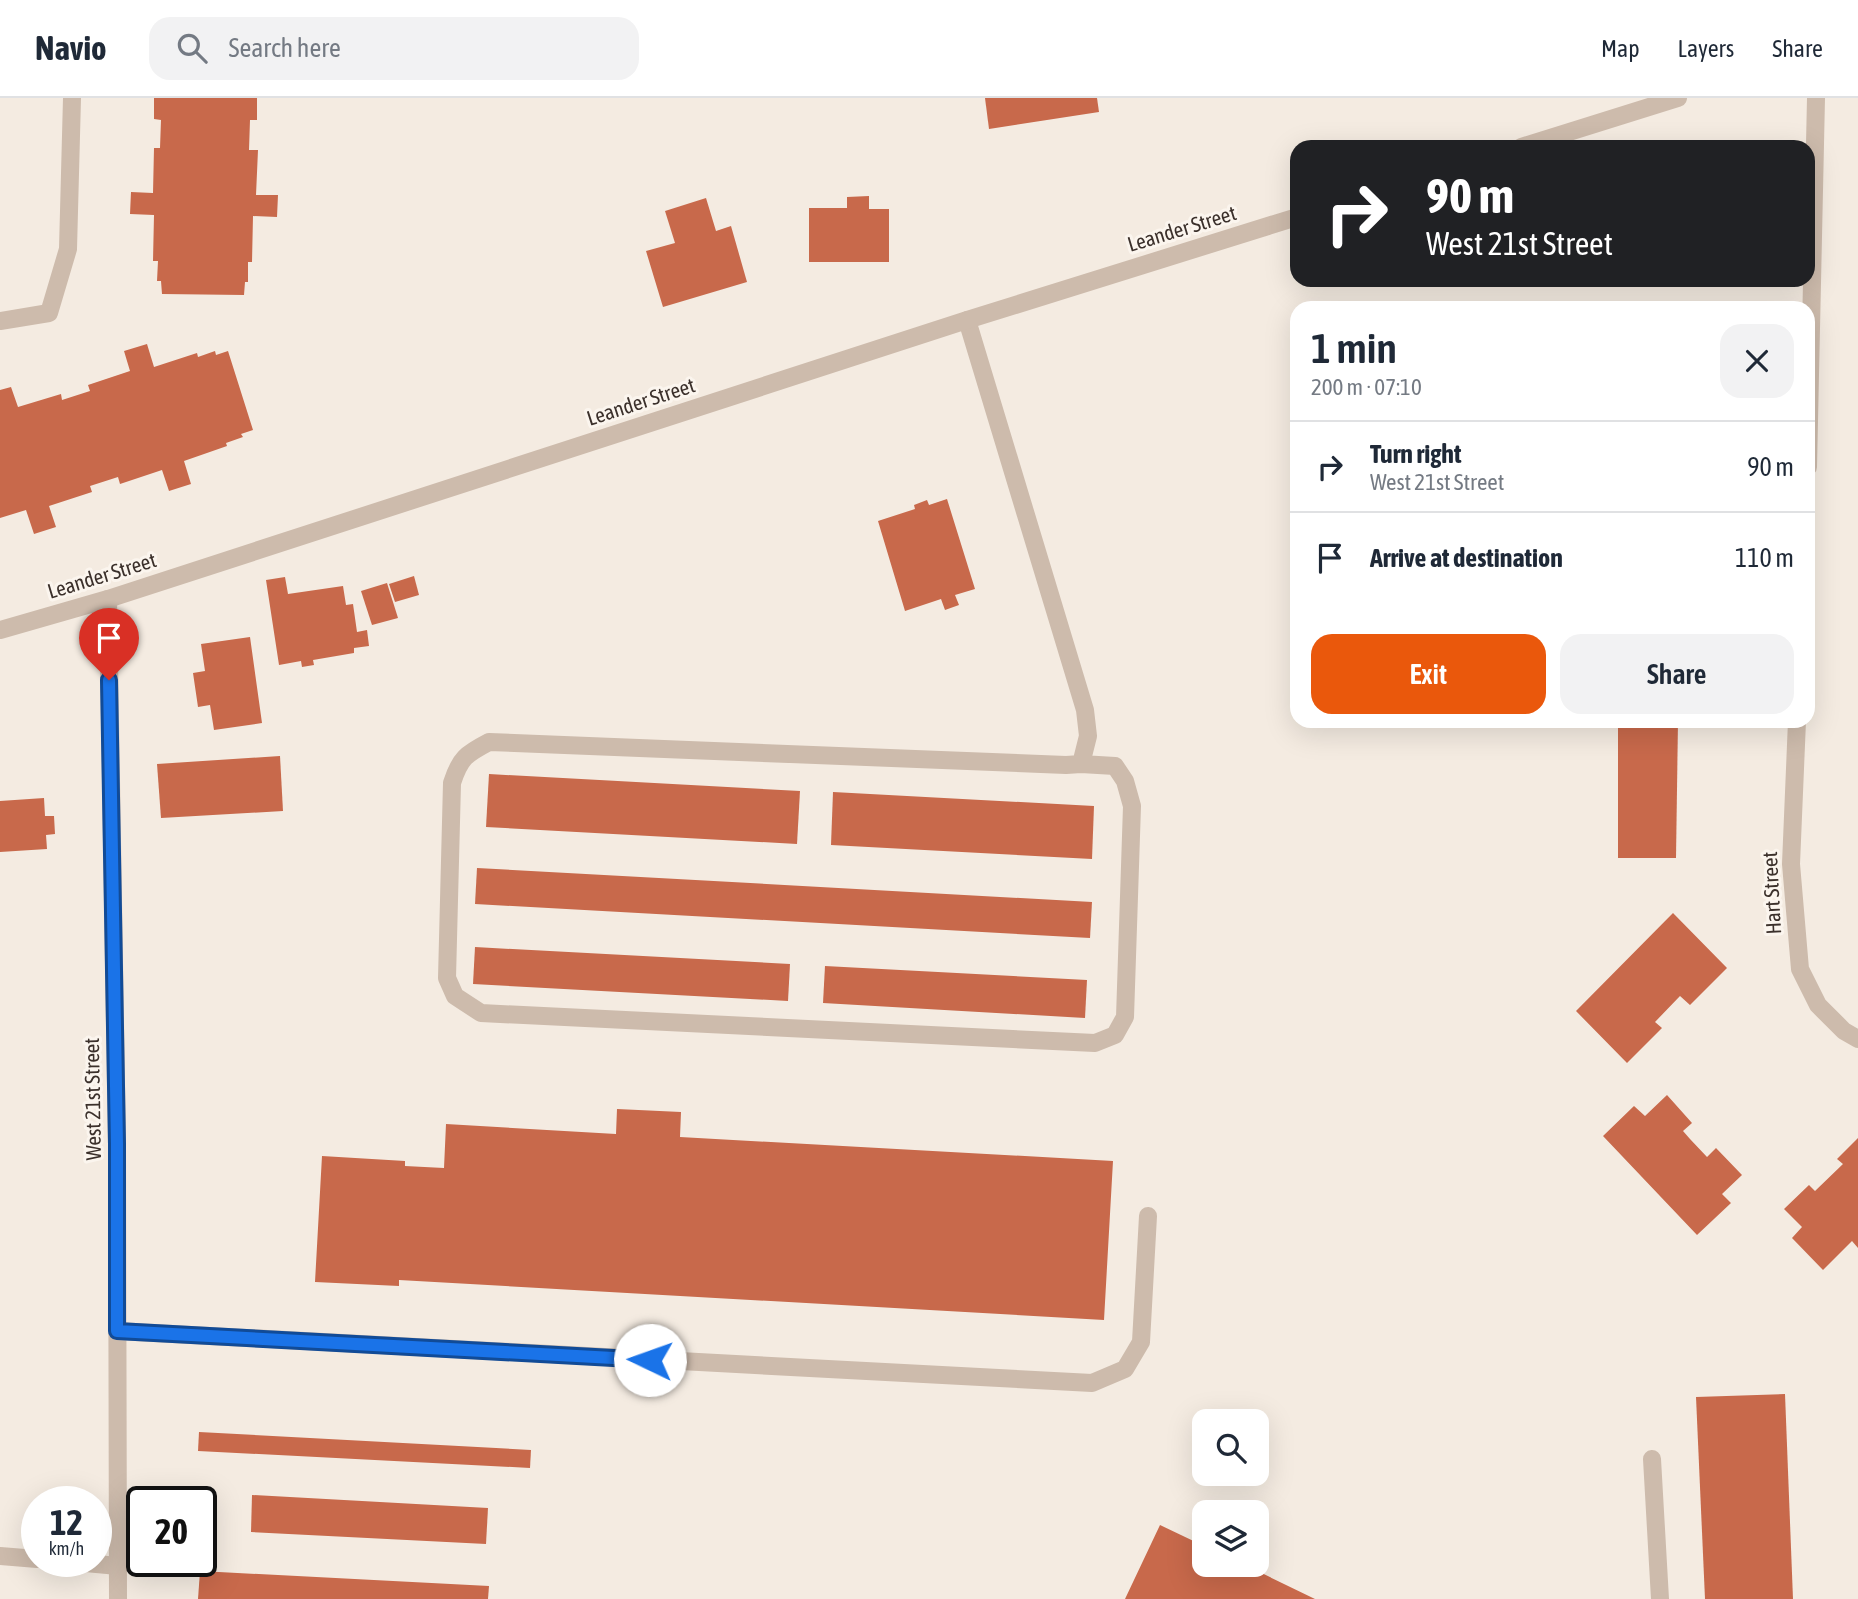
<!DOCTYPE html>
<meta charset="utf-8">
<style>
body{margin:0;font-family:"Asap Condensed",sans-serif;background:#f2f2f3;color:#1f2937;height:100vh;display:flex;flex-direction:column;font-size:26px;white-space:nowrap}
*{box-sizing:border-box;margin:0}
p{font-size:23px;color:#747a83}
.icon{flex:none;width:38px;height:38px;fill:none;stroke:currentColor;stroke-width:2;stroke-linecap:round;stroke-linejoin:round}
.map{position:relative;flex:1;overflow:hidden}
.sheet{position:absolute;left:1290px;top:203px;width:525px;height:427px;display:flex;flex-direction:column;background:#fff;border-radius:21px;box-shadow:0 7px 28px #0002}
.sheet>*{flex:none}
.guide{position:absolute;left:1290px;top:42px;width:525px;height:147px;border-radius:21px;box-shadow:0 7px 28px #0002;background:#202124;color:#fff;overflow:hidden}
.tools{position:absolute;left:1192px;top:1311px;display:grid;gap:14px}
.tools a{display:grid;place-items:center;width:77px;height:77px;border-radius:14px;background:#fff;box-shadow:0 7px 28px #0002;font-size:35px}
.speed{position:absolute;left:21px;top:1388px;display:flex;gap:14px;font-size:35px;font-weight:700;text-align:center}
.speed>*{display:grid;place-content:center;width:91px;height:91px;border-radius:50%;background:#fff;box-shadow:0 7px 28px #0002;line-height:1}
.speed small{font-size:18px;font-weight:400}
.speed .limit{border:4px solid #111;border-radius:10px;background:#fff;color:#111}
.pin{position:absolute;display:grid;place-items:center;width:60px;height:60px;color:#fff;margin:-72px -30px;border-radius:50% 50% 50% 0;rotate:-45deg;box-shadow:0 0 7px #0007}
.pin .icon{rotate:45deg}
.me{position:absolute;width:77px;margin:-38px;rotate:273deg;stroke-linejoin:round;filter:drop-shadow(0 0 5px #0008)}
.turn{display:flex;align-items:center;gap:24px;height:147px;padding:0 21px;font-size:32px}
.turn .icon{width:91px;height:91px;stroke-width:2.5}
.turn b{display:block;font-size:49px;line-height:60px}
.round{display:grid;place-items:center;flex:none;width:74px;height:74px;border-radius:21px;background:#f2f2f3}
.summary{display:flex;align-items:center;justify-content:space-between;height:119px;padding:0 21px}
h1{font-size:42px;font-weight:600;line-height:52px}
.cta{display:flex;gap:14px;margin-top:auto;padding:14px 21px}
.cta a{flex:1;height:80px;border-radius:21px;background:#ea580c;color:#fff;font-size:28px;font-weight:600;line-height:80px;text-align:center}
.cta a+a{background:#f2f2f3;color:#1f2937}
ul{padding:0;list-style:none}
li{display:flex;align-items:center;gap:21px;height:91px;padding:0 21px;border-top:2px solid #e0e1e3}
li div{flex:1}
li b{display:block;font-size:26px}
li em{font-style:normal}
header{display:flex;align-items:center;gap:42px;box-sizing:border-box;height:98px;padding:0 35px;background:#fff;border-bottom:2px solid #e0e1e3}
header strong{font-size:33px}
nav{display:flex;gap:38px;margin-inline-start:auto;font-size:24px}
.search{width:490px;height:63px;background:#f2f2f3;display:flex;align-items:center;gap:18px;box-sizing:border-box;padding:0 24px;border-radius:21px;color:#747a83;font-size:26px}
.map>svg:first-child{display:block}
</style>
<header>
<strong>Navio</strong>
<div class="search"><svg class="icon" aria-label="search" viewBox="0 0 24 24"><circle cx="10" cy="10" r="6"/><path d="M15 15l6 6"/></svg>Search here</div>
<nav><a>Map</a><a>Layers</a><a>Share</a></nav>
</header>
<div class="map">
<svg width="1858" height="1501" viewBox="0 0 1858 1501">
<rect width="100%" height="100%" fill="#f4ebe1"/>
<g fill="#c8694b">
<polygon points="154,0 257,0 257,22 250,22 249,52 258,52 256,97 278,97 277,119 253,118 252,164 248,164 248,184 245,184 244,197 162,196 161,183 157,183 158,163 153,163 154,117 130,116 131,94 153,95 154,50 160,50 161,22 154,21"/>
<polygon points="985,0 1097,0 1099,14 989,31"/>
<polygon points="869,98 869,111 889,111 889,164 809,164 809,110 847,110 847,99"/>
<polygon points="706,100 716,133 731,128 747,184 663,209 646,153 675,145 665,113"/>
<polygon points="147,246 154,269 197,255 198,259 215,253 216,257 228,253 253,332 241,336 243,339 226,345 227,348 184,363 191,386 169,393 162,372 120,386 118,379 90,388 92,394 49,408 56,429 34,436 26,412 0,420 0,292 11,289 18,309 61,296 62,302 90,293 88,287 130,273 124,253"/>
<polygon points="947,401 975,491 955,497 959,507 945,512 941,501 905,513 878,423 915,411 914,407 927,402 929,407"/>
<polygon points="414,478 419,497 395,504 389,486"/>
<polygon points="285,479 288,496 343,488 346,507 353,506 357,534 367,532 369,548 354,550 354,555 313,562 314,567 302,569 301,563 279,567 266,482"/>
<polygon points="387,485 398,520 372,527 361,493"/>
<polygon points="250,539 262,625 214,632 210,607 198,609 193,575 205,573 201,546"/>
<polygon points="1618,623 1678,623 1676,760 1618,760"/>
<polygon points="280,658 283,713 161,720 157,666"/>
<polygon points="489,676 800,693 797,746 486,729"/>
<polygon points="833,694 1094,708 1092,761 831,747"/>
<polygon points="44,700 45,718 54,718 55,736 46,737 47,751 0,754 0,703"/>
<polygon points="477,770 1092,804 1090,840 475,806"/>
<polygon points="1673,815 1727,870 1690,907 1680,898 1655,924 1662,930 1627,965 1576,913"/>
<polygon points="475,849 790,866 788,903 473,886"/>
<polygon points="825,868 1087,882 1085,920 823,905"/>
<polygon points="1667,997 1692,1025 1683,1033 1690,1041 1707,1059 1716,1050 1742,1077 1722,1096 1731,1105 1697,1137 1603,1038 1634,1008 1645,1018"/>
<polygon points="617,1011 681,1014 680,1039 1113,1063 1104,1222 399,1182 399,1188 315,1184 322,1058 405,1063 405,1068 444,1070 446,1026 616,1036"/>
<polygon points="1858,1040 1858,1150 1852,1143 1823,1172 1792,1140 1802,1129 1784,1111 1809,1087 1815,1093 1843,1066 1837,1061"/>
<polygon points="1785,1296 1793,1501 1705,1501 1696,1299"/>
<polygon points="199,1334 531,1352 530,1370 198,1353"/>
<polygon points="252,1397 488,1410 486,1446 251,1434"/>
<polygon points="1160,1427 1204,1448 1204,1466 1243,1466 1315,1501 1125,1501"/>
<polygon points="200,1473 489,1488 488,1501 198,1501"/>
</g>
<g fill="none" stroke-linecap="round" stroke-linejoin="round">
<g stroke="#cdbbac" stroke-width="18">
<path d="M 967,222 L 1085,612 L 1088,638 L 1081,666 L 1066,667 L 489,644 C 466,656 460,660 452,685 L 447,880 L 455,898 L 481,915 L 1095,945 L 1115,937 L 1125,919 L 1132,708 L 1125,683 L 1115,668 L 1081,666"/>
<polyline points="0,223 49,215 68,151 72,0"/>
<polyline points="117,1233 1092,1285 1125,1271 1141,1244 1148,1118"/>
<polyline points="1652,1361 1660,1501"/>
<polyline points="0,1458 37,1461"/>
<polyline points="64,1463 118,1468"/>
</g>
<g stroke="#cdbbac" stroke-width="18">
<polyline points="1521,49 1678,0"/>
<polyline points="1808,369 1816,0"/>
<polyline points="108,501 117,1046 118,1501"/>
<polyline points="0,532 108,501 967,222 1297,119"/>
<polyline points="1797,623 1791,766 1800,871 1818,907 1844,933 1858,941"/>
</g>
</g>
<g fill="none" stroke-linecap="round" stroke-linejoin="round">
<g stroke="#114b97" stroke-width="18">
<polyline id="route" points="109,582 117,1046 117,1233 650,1262"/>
</g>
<use href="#route" stroke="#1a73e8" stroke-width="12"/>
</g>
<g text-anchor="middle" stroke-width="6" stroke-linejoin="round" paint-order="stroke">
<g font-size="21" fill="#3b302b" stroke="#fbf5ee">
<text transform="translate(1182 131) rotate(-17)" y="7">Leander Street</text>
<text transform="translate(641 304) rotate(-18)" y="7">Leander Street</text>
<text transform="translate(102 478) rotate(-17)" y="7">Leander Street</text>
<text transform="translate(1772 795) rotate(-93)" y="7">Hart Street</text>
<text transform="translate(93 1001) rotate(-91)" y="7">West 21st Street</text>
</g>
</g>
</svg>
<div class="tools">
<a><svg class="icon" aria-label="search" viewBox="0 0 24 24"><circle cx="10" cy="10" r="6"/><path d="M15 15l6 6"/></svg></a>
<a><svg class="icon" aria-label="layers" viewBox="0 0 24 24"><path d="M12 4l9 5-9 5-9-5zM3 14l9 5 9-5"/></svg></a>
</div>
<div class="speed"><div>12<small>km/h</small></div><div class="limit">20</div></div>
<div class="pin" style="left:109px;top:582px;background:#d93025"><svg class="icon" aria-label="arrive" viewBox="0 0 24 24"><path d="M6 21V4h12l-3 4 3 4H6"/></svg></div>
<svg class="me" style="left:650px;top:1262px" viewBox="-20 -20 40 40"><circle r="19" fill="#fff"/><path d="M0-13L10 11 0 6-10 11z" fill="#1a73e8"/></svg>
<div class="guide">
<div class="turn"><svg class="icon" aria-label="right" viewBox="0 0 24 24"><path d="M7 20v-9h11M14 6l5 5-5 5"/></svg><div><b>90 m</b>West 21st Street</div></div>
</div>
<section class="sheet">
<div class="summary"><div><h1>1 min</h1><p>200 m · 07:10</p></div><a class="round"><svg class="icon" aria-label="close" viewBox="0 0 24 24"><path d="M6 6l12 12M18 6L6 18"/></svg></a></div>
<ul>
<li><svg class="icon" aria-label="right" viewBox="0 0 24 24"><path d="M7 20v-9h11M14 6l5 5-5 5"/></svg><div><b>Turn right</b><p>West 21st Street</p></div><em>90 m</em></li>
<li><svg class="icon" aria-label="arrive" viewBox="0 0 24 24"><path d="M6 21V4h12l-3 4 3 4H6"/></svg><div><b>Arrive at destination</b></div><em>110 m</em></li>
</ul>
<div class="cta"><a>Exit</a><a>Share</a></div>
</section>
</div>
